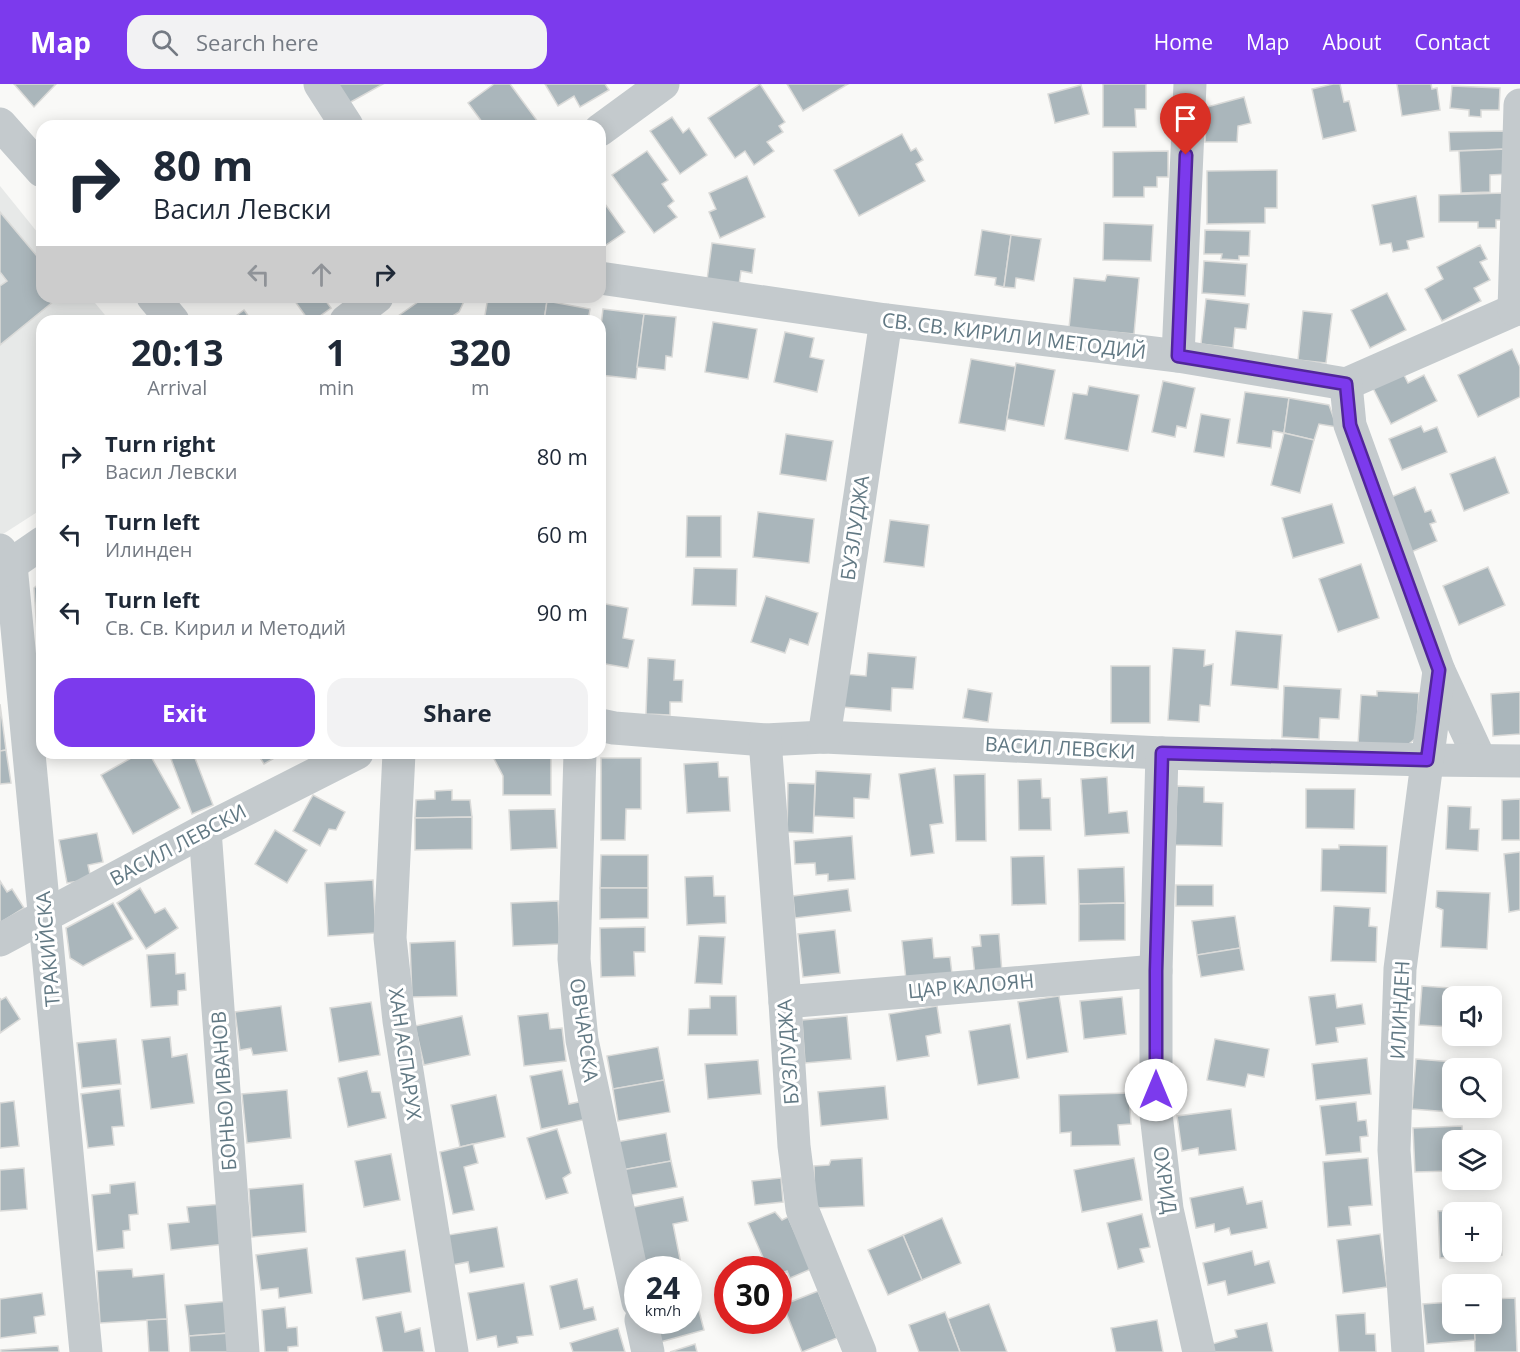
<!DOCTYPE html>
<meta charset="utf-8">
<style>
body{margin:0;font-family:"Open Sans",sans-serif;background:#f2f2f3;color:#1f2937;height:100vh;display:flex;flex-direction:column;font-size:22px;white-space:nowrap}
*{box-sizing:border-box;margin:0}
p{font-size:20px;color:#747a83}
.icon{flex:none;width:33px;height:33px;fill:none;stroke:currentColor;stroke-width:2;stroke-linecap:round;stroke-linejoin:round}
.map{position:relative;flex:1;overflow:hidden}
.details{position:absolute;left:36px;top:231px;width:570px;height:444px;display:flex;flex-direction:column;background:#fff;border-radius:18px;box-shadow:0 3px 15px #0003}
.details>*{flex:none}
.hud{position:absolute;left:36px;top:36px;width:570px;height:183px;border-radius:18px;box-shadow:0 3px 15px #0003;background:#fff;color:#1f2937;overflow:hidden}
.fabs{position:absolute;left:1442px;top:902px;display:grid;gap:12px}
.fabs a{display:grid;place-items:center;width:60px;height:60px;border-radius:12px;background:#fff;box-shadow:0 3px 15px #0003;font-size:30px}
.speed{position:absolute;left:624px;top:1172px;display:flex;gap:12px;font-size:30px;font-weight:700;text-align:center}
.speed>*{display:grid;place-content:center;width:78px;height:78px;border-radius:50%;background:#fff;box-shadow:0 3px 15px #0003;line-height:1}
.speed small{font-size:15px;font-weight:400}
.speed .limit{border:9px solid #d22;background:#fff;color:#111}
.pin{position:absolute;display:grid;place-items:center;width:51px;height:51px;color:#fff;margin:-62px -26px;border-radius:50% 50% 50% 0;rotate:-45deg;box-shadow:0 0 6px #0007}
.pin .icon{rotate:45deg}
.me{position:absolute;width:66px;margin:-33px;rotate:0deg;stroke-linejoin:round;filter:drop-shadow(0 0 4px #0008)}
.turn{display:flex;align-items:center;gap:21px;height:126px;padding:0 18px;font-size:27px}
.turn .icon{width:78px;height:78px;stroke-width:2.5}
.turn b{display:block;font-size:42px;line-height:51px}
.lanes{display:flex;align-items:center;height:57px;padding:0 18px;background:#0003;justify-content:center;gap:30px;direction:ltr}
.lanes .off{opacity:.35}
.eta{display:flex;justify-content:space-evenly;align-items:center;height:102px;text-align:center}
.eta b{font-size:36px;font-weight:700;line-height:42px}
.button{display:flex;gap:12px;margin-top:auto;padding:12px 18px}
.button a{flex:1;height:69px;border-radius:18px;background:#7c3aed;color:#fff;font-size:24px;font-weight:700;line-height:69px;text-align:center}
.button a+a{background:#f2f2f3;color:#1f2937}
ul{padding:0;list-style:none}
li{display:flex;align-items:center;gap:18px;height:78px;padding:0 18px}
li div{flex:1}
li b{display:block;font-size:22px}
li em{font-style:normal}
header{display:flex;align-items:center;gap:36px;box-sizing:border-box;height:84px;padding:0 30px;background:#7c3aed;color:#fff}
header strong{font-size:28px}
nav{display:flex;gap:33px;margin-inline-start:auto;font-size:21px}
.search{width:420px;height:54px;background:#f2f2f3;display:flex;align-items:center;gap:15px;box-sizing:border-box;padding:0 21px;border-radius:18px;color:#747a83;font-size:22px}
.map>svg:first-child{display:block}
</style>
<header>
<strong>Map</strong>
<div class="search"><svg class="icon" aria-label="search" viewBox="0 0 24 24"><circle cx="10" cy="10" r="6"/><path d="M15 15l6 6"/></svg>Search here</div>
<nav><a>Home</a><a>Map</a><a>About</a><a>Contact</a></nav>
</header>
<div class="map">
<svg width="1520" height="1268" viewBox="0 0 1520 1268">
<rect width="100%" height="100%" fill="#f9f9f7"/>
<polygon fill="#e7e9e8" points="0,102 42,154 42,213 90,213 110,237 42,237 42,425 0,452"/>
<g fill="#aab6bb" stroke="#dbdbd9" stroke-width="1.5" fill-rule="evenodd">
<polygon points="14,0 56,0 34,23"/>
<polygon points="337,0 383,0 349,19"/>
<polygon points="494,0 510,0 541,42 485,42 468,19"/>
<polygon points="545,0 605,0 609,6 580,23 574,12 558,22"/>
<polygon points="760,0 785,38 779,42 783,48 767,58 774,67 754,81 745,67 735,74 708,34"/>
<polygon points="787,0 848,0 803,27"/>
<polygon points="1103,0 1146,0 1146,25 1135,25 1136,43 1103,43"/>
<polygon points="1333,0 1340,0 1344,18 1349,17 1356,47 1323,55 1312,5"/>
<polygon points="1397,0 1431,0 1432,5 1437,4 1440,26 1402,32"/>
<polygon points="1081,1 1089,30 1055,39 1048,10"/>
<polygon points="1452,2 1500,4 1499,26 1481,26 1481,33 1469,32 1469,26 1450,24"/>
<polygon points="1244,13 1251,39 1238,42 1237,58 1205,58 1207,23"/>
<polygon points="672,33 683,49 689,44 707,71 680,90 650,47"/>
<polygon points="1507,47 1507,65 1450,67 1449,48"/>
<polygon points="902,50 911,67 916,64 923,76 916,80 925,97 859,132 834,86"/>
<polygon points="1507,65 1509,90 1490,91 1490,108 1461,109 1459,67"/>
<polygon points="647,67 668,96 662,100 674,117 668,122 677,133 654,149 612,91"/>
<polygon points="1168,67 1168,93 1157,93 1157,103 1144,103 1144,113 1113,113 1113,68"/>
<polygon points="1277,86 1277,124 1265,124 1265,139 1207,140 1207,87"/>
<polygon points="747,92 765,133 720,154 709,128 716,125 709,109"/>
<polygon points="1504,109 1504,136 1496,136 1496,144 1478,144 1478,138 1439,138 1439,111"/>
<polygon points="1416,112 1424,153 1407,157 1409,165 1393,168 1391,159 1380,161 1372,121"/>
<polygon points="600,113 625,148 600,165"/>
<polygon points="0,128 42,178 42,213 59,213 0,261 0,202 7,197 0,188"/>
<polygon points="1104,139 1153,141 1151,177 1103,176"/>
<polygon points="982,146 1011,151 1004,203 995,201 996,194 975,191"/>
<polygon points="1205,146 1250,147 1249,172 1239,172 1239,176 1221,175 1222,170 1204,170"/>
<polygon points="1011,151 1041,155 1034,197 1016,194 1015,204 1004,203"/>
<polygon points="712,159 755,165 752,189 741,187 739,201 707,196"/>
<polygon points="1480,161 1487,175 1480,178 1490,196 1474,204 1481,217 1442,237 1425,205 1443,195 1437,183"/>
<polygon points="1204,177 1247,180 1245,212 1202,209"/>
<polygon points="1107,191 1139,194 1134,250 1069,244 1074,194 1105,197"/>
<polygon points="1387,209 1406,246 1370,264 1351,226"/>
<polygon points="292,213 323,213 331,224 313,237 309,237"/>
<polygon points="425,213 466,213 459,228 445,237 391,237"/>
<polygon points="488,213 520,213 547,217 544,237 484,237"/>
<polygon points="1206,215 1249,220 1246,245 1235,244 1233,264 1201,260"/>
<polygon points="547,217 590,225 588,237 544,237"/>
<polygon points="603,225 644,230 636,295 600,291 600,250"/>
<polygon points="244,226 252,237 229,237"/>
<polygon points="1303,227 1332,230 1326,279 1298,276"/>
<polygon points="644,230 676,233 672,273 666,272 665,286 637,283"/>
<polygon points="713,238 757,245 748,295 705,288"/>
<polygon points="785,248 814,254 810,273 824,276 817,308 774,298"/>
<polygon points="1512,265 1520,283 1520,313 1478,333 1458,291"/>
<polygon points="971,275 1016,283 1005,347 959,339"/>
<polygon points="1016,279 1055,286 1044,342 1007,335"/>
<polygon points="1403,289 1408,299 1424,291 1437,317 1391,340 1373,304"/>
<polygon points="1163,297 1195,304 1186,344 1177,342 1175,353 1152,348"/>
<polygon points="1089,302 1139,311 1128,367 1065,355 1073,309 1087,311"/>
<polygon points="1245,308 1289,314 1284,349 1273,347 1271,364 1237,359"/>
<polygon points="1289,314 1329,321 1337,343 1319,340 1314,356 1284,349"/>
<polygon points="1201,330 1230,335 1224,373 1194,368"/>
<polygon points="1421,342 1424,348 1437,343 1447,368 1402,386 1389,355"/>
<polygon points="1284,349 1314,356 1300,409 1271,401"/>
<polygon points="786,350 833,357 826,397 780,390"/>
<polygon points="1495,373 1509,409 1464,427 1450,390"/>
<polygon points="1415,403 1425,428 1431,426 1436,438 1430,440 1437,457 1411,468 1389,414"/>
<polygon points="1332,420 1344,459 1293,474 1282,434"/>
<polygon points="758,428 814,435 809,479 753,473"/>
<polygon points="687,432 721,432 721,473 686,473"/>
<polygon points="890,436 929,441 924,483 884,478"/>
<polygon points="1361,480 1379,534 1338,548 1319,495"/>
<polygon points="1488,483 1505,521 1459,541 1443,502"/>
<polygon points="694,484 737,485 736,522 692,521"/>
<polygon points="42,497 42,575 39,576 34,504"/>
<polygon points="766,512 818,529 808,561 790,555 785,569 751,558"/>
<polygon points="600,519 628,524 623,554 634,556 628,584 600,579"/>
<polygon points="1236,547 1282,551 1278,605 1231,601"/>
<polygon points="1173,564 1205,566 1204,582 1213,580 1210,622 1200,621 1199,638 1168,636"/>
<polygon points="868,569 916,573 913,605 892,604 891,627 842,623 844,590 866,592"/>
<polygon points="648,574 675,576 674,596 683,596 682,618 670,618 670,631 646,630"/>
<rect x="1111" y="582" width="39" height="57"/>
<polygon points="1284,602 1341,605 1339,635 1320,634 1319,655 1282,653"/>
<polygon points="968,605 992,609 988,638 963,634"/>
<polygon points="1377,607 1419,609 1416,654 1404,664 1358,661 1361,611 1377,612"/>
<polygon points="1520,608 1520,650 1493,652 1491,610"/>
<polygon points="0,620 6,666 0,667"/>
<polygon points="6,666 11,699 0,700 0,667"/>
<polygon points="140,669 149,669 180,724 133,750 101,691"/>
<polygon points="187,669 193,669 213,721 192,730 171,675"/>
<polygon points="257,669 283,669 264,680"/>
<polygon points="491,669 551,669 551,711 503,711 503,692"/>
<polygon points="601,674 641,674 641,725 626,725 625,756 601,756"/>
<polygon points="718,678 719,693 728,693 730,727 687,729 684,680"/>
<polygon points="935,684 943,739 930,741 934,769 911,772 899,690"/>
<polygon points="816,687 871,690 869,715 854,714 854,734 814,732"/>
<polygon points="985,690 986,757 956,757 954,691"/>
<polygon points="1107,693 1109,729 1127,727 1129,749 1085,752 1081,695"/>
<polygon points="1041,695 1042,714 1050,714 1051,746 1019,746 1018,696"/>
<polygon points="788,699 815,700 813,749 787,748"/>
<polygon points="1177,702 1204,703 1204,718 1223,719 1222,762 1175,761"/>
<polygon points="1306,705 1355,705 1354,745 1306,744"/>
<polygon points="452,706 452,716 470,716 472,733 415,734 416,716 435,715 435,707"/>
<polygon points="313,711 345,728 336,746 329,745 320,762 293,747"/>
<polygon points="1520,715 1520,756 1502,756 1502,716"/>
<polygon points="1448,722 1471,723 1470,745 1479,745 1478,767 1446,765"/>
<polygon points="555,725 557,764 511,766 509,726"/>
<polygon points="472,733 472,765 415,766 415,734"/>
<polygon points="275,746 307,766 287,799 255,780"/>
<polygon points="97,749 103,778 88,781 91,795 67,799 59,756"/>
<polygon points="852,752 855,795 828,797 828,790 816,791 815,779 795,780 794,757"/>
<polygon points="1339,761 1387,762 1386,809 1321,807 1322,765 1339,765"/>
<polygon points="1520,768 1520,826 1509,828 1504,770"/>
<polygon points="601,771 648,771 648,804 600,804"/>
<polygon points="1044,772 1046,820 1012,821 1011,773"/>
<polygon points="1124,783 1125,819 1079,820 1078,785"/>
<polygon points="713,792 714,812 725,812 726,839 687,841 685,793"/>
<polygon points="373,796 376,849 328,852 325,799"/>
<polygon points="0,797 7,808 12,805 24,824 0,839"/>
<rect x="1176" y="801" width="37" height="21"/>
<polygon points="140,804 155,829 165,824 178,844 146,865 117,819"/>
<polygon points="600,804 648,804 648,834 600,835"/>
<polygon points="848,805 851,827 795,834 793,812"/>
<polygon points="1437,807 1490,809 1487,865 1441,863 1443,826 1436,823"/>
<polygon points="558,817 560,860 513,862 511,819"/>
<polygon points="113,819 133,855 83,882 70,874 66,844"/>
<polygon points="1125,819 1125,856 1079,857 1079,820"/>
<polygon points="1334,822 1370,824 1369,842 1377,843 1376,878 1331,877"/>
<polygon points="1235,832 1240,864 1197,871 1192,837"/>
<polygon points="645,843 645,868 634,868 635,892 601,893 600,844"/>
<polygon points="835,846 840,889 803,893 798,850"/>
<polygon points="999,850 1002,889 975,892 972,863 981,862 980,851"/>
<polygon points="699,852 725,853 722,900 695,899"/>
<polygon points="932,854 934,874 950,873 952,890 906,896 902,857"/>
<polygon points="455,857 457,912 412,913 410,859"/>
<polygon points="1240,864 1244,886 1201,893 1197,871"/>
<polygon points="175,869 176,890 185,889 186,906 178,907 178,921 151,923 147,871"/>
<polygon points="1422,902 1478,906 1478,912 1452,912 1452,943 1419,941"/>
<polygon points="1335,910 1337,924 1362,920 1365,940 1336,944 1338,958 1316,961 1309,913"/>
<polygon points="710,912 736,912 737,951 688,951 689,925 710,924"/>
<polygon points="1059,912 1068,968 1027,975 1018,918"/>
<polygon points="6,913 20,935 0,949 0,914 1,916"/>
<polygon points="1122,913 1126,950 1084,955 1080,917"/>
<polygon points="371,918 380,971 339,978 330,924"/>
<polygon points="281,922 287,967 253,971 251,964 240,966 235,928"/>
<polygon points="937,922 941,949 926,952 929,972 897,977 889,930"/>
<polygon points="548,929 550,945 562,944 566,977 524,982 518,932"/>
<polygon points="462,932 470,971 424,981 415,942"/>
<polygon points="847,932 851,975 805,979 802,936"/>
<polygon points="1010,940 1019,994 978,1001 969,947"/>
<polygon points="170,953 172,973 187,970 194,1019 151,1025 142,956"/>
<polygon points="116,955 121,1000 82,1004 77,959"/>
<polygon points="1215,955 1269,965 1264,993 1248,990 1245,1003 1207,996"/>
<polygon points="658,963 664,996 613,1005 607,972"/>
<polygon points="1367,974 1371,1010 1316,1016 1312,980"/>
<polygon points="1416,975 1480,980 1479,984 1452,984 1452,1023 1476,1023 1475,1030 1412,1025"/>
<polygon points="758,976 761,1010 708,1015 705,980"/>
<polygon points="562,986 569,1020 583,1017 587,1035 541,1045 530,992"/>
<polygon points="367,987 372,1008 380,1008 386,1034 348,1043 338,994"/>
<polygon points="664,996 670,1028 618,1037 613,1005"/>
<polygon points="885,1002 888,1035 821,1042 818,1008"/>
<polygon points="120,1005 124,1042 112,1043 114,1061 88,1064 81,1010"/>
<polygon points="287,1006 291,1054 247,1059 242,1010"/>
<polygon points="1129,1009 1131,1040 1118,1041 1120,1061 1071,1062 1071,1048 1060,1049 1059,1011"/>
<polygon points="496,1011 505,1053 460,1063 451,1021"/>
<polygon points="14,1017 19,1062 0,1064 0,1019"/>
<polygon points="1356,1018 1358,1037 1366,1036 1368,1052 1360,1053 1361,1068 1326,1071 1320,1022"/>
<polygon points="1231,1025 1236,1066 1199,1071 1198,1064 1182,1067 1177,1032"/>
<polygon points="1462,1042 1463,1056 1452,1056 1452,1087 1415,1088 1413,1044"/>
<polygon points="557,1045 571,1089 563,1094 568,1109 546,1115 527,1054"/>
<polygon points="666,1049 671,1077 622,1086 616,1058"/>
<polygon points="473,1060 478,1079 464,1083 474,1126 453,1130 440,1068"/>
<polygon points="391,1070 400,1116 364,1123 355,1077"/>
<polygon points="862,1074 864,1122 815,1124 814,1082 829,1081 831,1076"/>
<polygon points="1134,1074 1142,1116 1082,1128 1074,1086"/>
<polygon points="1368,1074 1372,1121 1349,1123 1351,1141 1328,1143 1323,1078"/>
<polygon points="671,1077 677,1103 626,1112 622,1086"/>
<polygon points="24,1084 27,1125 0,1127 0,1086"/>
<polygon points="781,1094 783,1118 755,1121 752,1097"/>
<polygon points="135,1098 138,1130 129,1131 130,1146 123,1147 124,1164 97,1167 92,1111 110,1109 110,1101"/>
<polygon points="303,1100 306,1148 252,1153 249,1105"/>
<polygon points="1243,1103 1247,1120 1262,1117 1267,1144 1231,1151 1229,1144 1215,1148 1214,1140 1196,1144 1190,1114"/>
<polygon points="683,1113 688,1137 673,1140 682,1185 642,1185 629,1124"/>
<polygon points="222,1120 226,1160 171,1166 168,1140 189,1138 187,1123"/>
<path d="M 1500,1124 L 1502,1171 L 1440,1174 L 1438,1127 ZM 1452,1128 L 1491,1128 L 1491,1167 L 1452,1167 Z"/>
<polygon points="775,1128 782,1136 788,1133 811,1185 790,1194 787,1187 778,1191 778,1185 768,1185 748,1139"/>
<polygon points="1142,1130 1150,1163 1140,1165 1144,1178 1118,1185 1107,1139"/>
<polygon points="942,1134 961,1179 922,1196 903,1151"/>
<polygon points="497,1143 504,1183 470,1189 468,1178 452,1181 448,1151"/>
<polygon points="1380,1150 1387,1203 1343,1209 1337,1156"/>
<polygon points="903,1151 922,1196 888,1211 868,1166"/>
<polygon points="307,1164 312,1209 279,1214 278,1204 261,1206 256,1171"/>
<polygon points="405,1166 411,1208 363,1216 356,1174"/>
<polygon points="1252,1167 1255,1181 1269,1177 1275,1199 1228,1211 1225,1197 1208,1201 1203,1179"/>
<polygon points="132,1185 133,1193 164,1190 167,1235 100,1239 97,1187"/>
<polygon points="577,1195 584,1225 593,1223 596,1236 560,1245 550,1202"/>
<polygon points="524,1199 533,1251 517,1253 518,1259 498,1263 496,1252 477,1256 468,1209"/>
<polygon points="818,1207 837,1254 802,1268 783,1221"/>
<polygon points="694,1208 704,1246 653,1260 647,1236 688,1236 688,1209"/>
<polygon points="42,1209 45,1231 34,1233 36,1249 0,1254 0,1215"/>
<polygon points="1515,1214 1517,1268 1475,1268 1474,1239 1491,1239 1491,1215"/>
<polygon points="229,1217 230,1249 189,1252 185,1221"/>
<polygon points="1452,1218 1452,1239 1474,1239 1475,1256 1427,1260 1423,1220"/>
<polygon points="989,1220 1007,1268 960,1268 948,1235"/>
<polygon points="285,1223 287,1244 297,1243 298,1262 288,1263 288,1268 265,1268 262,1226"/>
<polygon points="401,1228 405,1248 420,1244 424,1268 383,1268 376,1233"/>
<polygon points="945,1228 960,1268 919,1268 909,1241"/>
<polygon points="1365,1229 1366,1250 1375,1250 1376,1268 1339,1268 1336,1231"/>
<polygon points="167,1235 169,1268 149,1268 147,1236"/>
<polygon points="1157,1236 1163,1268 1116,1268 1111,1244"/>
<polygon points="1267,1239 1273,1268 1214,1268 1212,1260 1237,1253 1235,1246"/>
<polygon points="618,1244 625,1268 573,1268 570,1259"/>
<polygon points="230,1249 232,1268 190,1268 189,1252"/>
<polygon points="695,1260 697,1268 670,1268"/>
<polygon points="58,1262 59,1268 1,1268 1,1266"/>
</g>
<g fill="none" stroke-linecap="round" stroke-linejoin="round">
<g stroke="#c4cacd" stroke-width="33">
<polyline points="320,0 347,42"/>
<polyline points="0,40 42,87"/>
<polyline points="600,46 663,0"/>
<polyline points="600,194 886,236 1178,272 1346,300 1514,226 1520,225"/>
<polyline points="153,213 173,237"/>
<polyline points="1514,226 1520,21"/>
<polyline points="346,237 377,213"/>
<polyline points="1178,272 1190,0"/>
<polyline points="1346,300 1350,341 1439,587 1480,676"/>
<polyline points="0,466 11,481 86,1268"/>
<polyline points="0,488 42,459"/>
<polyline points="600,641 614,644 765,656 824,653 1162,669 1427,676 1520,677"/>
<polyline points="824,653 886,236"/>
<polyline points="765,656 785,918 794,1062 802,1125 860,1268"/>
<polyline points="399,669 390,854 399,937 452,1268"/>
<polyline points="580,669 574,875 582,956 638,1218"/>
<polyline points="1162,669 1156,887 1156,1030 1167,1125 1199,1268"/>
<polyline points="205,746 243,1268"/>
<polyline points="0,856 205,746 357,669"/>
<polyline points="785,918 1156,887"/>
<polyline points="641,1236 648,1268"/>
<polyline points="1408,1268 1394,1066 1400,885 1439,587"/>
</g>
</g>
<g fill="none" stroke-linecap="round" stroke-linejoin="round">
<g stroke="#51269a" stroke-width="15">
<polyline id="route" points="1156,1006 1156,887 1162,669 1427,676 1439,586 1350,341 1346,300 1178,272 1186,71"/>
</g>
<use href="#route" stroke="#7c3aed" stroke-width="10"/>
</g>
<g text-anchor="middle" stroke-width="6" stroke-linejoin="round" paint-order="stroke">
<g font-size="20" fill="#627984" stroke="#fff">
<text transform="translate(1014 252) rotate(7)" y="7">СВ. СВ. КИРИЛ И МЕТОДИЙ</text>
<text transform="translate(855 444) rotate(-82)" y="7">БУЗЛУДЖА</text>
<text transform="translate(1060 664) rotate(3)" y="7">ВАСИЛ ЛЕВСКИ</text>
<text transform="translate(178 761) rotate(-28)" y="7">ВАСИЛ ЛЕВСКИ</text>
<text transform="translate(48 865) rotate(-95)" y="7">ТРАКИЙСКА</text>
<text transform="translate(971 902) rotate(-5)" y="7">ЦАР КАЛОЯН</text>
<text transform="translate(1400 926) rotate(-87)" y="7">ИЛИНДЕН</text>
<text transform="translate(584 946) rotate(82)" y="7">ОВЧАРСКА</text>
<text transform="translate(788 968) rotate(-94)" y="7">БУЗЛУДЖА</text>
<text transform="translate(405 970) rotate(82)" y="7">ХАН АСПАРУХ</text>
<text transform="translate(224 1007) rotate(-94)" y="7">БОНЬО ИВАНОВ</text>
<text transform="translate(1165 1096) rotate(82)" y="7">ОХРИД</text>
</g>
</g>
</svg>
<div class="fabs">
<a><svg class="icon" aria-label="sound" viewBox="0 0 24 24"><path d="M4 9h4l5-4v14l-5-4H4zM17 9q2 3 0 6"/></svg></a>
<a><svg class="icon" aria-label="search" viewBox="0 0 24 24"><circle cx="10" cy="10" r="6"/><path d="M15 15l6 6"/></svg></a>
<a><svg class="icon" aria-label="layers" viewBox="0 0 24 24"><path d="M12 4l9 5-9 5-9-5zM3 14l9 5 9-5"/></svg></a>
<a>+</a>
<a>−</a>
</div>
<div class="speed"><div>24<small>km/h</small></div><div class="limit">30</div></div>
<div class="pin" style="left:1186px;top:71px;background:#d93025"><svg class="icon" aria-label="arrive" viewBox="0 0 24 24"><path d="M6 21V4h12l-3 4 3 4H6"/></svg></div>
<svg class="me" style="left:1156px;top:1006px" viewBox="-20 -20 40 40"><circle r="19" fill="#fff"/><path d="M0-13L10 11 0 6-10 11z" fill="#7c3aed"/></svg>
<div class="hud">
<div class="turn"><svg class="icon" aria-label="right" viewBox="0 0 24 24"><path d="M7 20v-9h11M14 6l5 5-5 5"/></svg><div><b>80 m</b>Васил Левски</div></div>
<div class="lanes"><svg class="icon off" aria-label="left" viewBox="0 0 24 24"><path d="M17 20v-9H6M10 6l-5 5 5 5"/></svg><svg class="icon off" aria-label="ahead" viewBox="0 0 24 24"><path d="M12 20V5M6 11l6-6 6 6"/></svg><svg class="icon" aria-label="right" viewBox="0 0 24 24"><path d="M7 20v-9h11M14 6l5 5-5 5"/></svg></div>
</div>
<section class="details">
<div class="eta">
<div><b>20:13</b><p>Arrival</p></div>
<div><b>1</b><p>min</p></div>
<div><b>320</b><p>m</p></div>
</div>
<ul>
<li><svg class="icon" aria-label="right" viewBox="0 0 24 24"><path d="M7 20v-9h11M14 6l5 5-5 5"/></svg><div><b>Turn right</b><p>Васил Левски</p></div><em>80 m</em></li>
<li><svg class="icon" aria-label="left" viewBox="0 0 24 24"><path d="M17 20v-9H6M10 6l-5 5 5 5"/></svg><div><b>Turn left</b><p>Илинден</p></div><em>60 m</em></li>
<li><svg class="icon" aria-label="left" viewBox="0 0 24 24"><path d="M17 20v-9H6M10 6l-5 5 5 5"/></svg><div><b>Turn left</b><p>Св. Св. Кирил и Методий</p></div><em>90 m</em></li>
</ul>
<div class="button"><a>Exit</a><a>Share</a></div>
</section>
</div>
